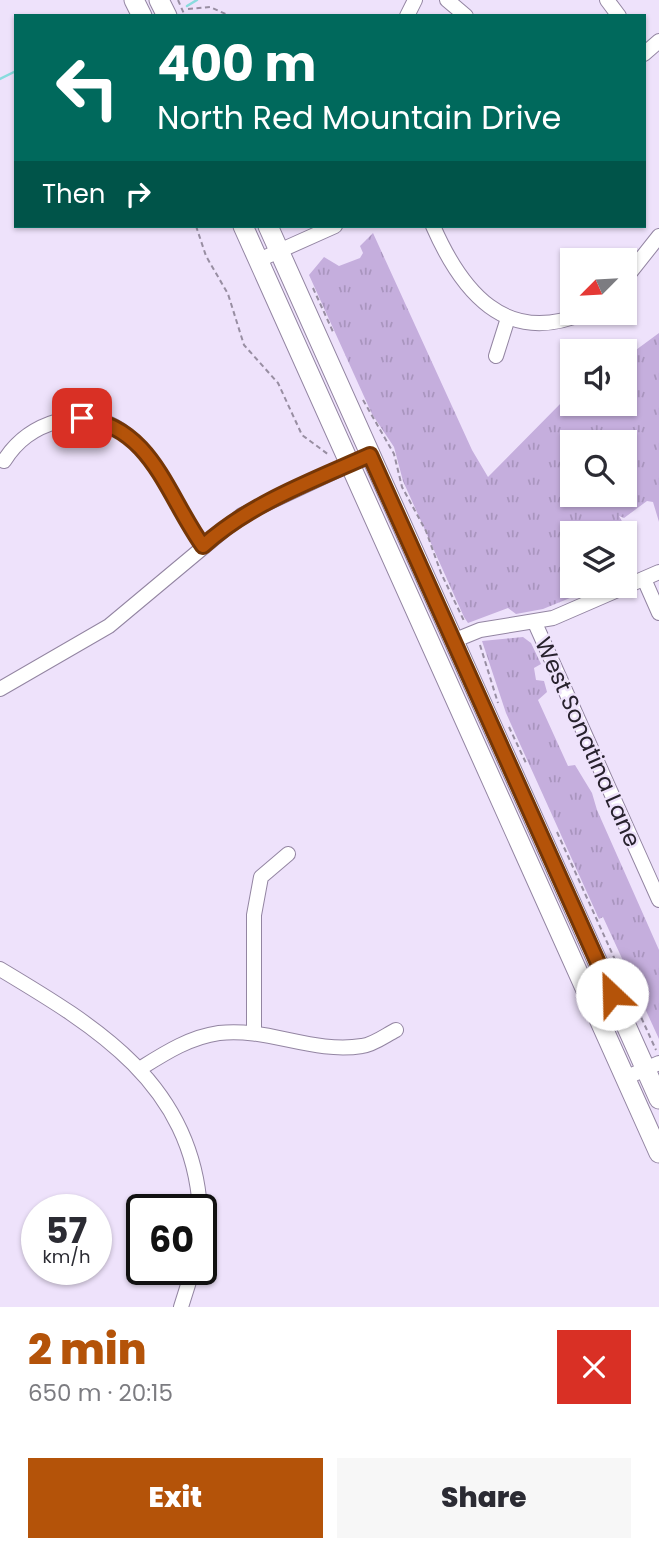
<!DOCTYPE html>
<meta charset="utf-8">
<style>
body{margin:0;font-family:Poppins,sans-serif;background:#f7f7f7;color:#2b2b33;height:100vh;display:flex;flex-direction:column;font-size:26px;white-space:nowrap}
*{box-sizing:border-box;margin:0}
p{font-size:23px;color:#7c7c81}
.icon{flex:none;width:38px;height:38px;fill:none;stroke:currentColor;stroke-width:2;stroke-linecap:round;stroke-linejoin:round}
.map{position:relative;height:1307px;overflow:hidden}
.drawer{display:flex;flex-direction:column;background:#fff;flex:1}
.drawer>*{flex:none}
.banner{position:absolute;left:14px;top:14px;width:632px;height:214px;border-radius:0px;box-shadow:0 2px 5px #0004;background:#00695c;color:#fff;overflow:hidden}
.needle{width:46px;rotate:246deg}
.fabs{position:absolute;left:560px;top:248px;display:grid;gap:14px}
.fabs a{display:grid;place-items:center;width:77px;height:77px;border-radius:0px;background:#fff;box-shadow:0 2px 5px #0004;font-size:35px}
.speed{position:absolute;left:21px;top:1194px;display:flex;gap:14px;font-size:35px;font-weight:700;text-align:center}
.speed>*{display:grid;place-content:center;width:91px;height:91px;border-radius:50%;background:#fff;box-shadow:0 2px 5px #0004;line-height:1}
.speed small{font-size:18px;font-weight:400}
.speed .limit{border:4px solid #111;border-radius:10px;background:#fff;color:#111}
.pin{position:absolute;display:grid;place-items:center;width:60px;height:60px;color:#fff;margin:-30px;border-radius:14px;box-shadow:0 4px 10px #0006}
.me{position:absolute;width:77px;margin:-38px;rotate:336deg;stroke-linejoin:round;filter:drop-shadow(0 0 5px #0008)}
.turn{display:flex;align-items:center;gap:24px;height:147px;padding:0 28px;font-size:32px}
.turn .icon{width:91px;height:91px;stroke-width:2.5}
.turn b{display:block;font-size:49px;line-height:60px}
.then{display:flex;align-items:center;height:66px;padding:0 28px;background:#0003;gap:14px;font-size:26px}
.round{display:grid;place-items:center;flex:none;width:74px;height:74px;border-radius:0px;background:#f7f7f7}
.overview{display:flex;align-items:center;justify-content:space-between;height:119px;padding:0 28px}
h1{font-size:42px;font-weight:800;line-height:52px;color:#b45309}
.primary-button{display:flex;gap:14px;margin-top:auto;padding:14px 28px}
.primary-button a{flex:1;height:80px;border-radius:0px;background:#b45309;color:#fff;font-size:28px;font-weight:800;line-height:80px;text-align:center}
.primary-button a+a{background:#f7f7f7;color:#2b2b33}
.map>svg:first-child{display:block}
</style>
<div class="map">
<svg width="659" height="1307" viewBox="0 0 659 1307">
<defs>
<pattern id="grass-tufts" width="24" height="20" patternUnits="userSpaceOnUse" patternTransform="scale(1.75)"><rect width="24" height="20" fill="#c5aedd"/><path d="M3 7l-1-3M5 7V3M7 7l1-3M15 17l-1-3M17 17v-4M19 17l1-3" fill="none" stroke="#a995be"/></pattern>
</defs>
<rect width="100%" height="100%" fill="#eee2fb"/>
<g fill="url(#grass-tufts)" fill-rule="evenodd">
<path d="M 373,233 L 472,450 L 488,477 L 565,399 L 572,398 L 572,404 L 625,404 L 625,358 L 659,333 L 659,522 L 653,502 L 647,501 L 624,518 L 619,516 L 623,523 L 598,534 L 572,534 L 572,539 L 565,541 L 572,549 L 572,586 L 591,586 L 592,589 L 543,609 L 516,614 L 508,608 L 468,623 L 464,617 L 403,481 L 394,447 L 372,414 L 309,275 L 324,257 L 339,266 L 360,258 L 363,253 L 360,246 ZM 572,443 L 625,443 L 625,495 L 572,495 Z"/>
<polygon points="523,637 531,643 541,664 534,668 536,680 544,681 547,692 538,700 568,766 575,765 592,793 597,810 659,950 659,1039 603,917 599,919 506,713 482,641"/>
</g>
<g fill="none" stroke-linecap="round" stroke-linejoin="round">
<g stroke="#89dcde" stroke-width="2.5">
<polyline points="187,6 197,0"/>
<polyline points="0,79 16,71"/>
</g>
<g stroke="#9385a2" stroke-width="16">
<g id="minor">
<polyline points="447,0 466,16"/>
<polyline points="607,0 619,16"/>
<polyline points="407,16 415,0"/>
<polyline points="644,54 659,41"/>
<path d="M 433,226 C 461,290 505,347 584,313"/>
<polyline points="259,260 335,226"/>
<polyline points="625,279 659,236"/>
<polyline points="496,356 508,318"/>
<path d="M 4,461 C 17,440 34,428 58,421 C 139,399 166,494 203,546"/>
<polyline points="644,579 659,613"/>
<polyline points="535,623 659,900"/>
<polyline points="453,641 480,630 553,618 659,572"/>
<polyline points="0,689 109,626 242,515 370,455"/>
<path d="M 0,969 C 97,1027 192,1084 200,1209"/>
<polyline points="254,1033 254,915 261,877 288,854"/>
<path d="M 141,1068 C 165,1053 190,1037 219,1033 C 267,1027 313,1054 362,1046 C 373,1045 386,1035 396,1030"/>
<polyline points="625,1078 659,1063"/>
<polyline points="201,1223 201,1231"/>
<polyline points="181,1307 193,1269"/>
</g>
</g>
<g stroke="#9385a2" stroke-width="21">
<g id="major">
<polyline points="134,0 142,16"/>
<polyline points="159,0 167,16"/>
<polyline points="243,226 659,1153"/>
<polyline points="268,226 659,1099"/>
</g>
</g>
<g stroke="#988ea2" stroke-width="2" stroke-dasharray="5 3.5" stroke-linecap="butt">
<polyline points="178,0 185,16"/>
<polyline points="188,9 210,7 230,16"/>
<polyline points="196,226 206,256 228,294 244,345 278,383 302,435 329,455"/>
<polyline points="313,288 334,334"/>
<polyline points="363,400 394,454 402,487 426,531 441,573 465,623"/>
<polyline points="480,645 498,703"/>
<polyline points="509,727 526,763"/>
<polyline points="557,832 656,1050"/>
</g>
<use href="#minor" stroke="#fff" stroke-width="14"/>
<use href="#major" stroke="#fff" stroke-width="19"/>
</g>
<g fill="none" stroke-linecap="round" stroke-linejoin="round">
<g stroke="#753606" stroke-width="18">
<path id="route" d="M 82,418 C 152,427 166,494 203,546 C 251,503 312,481 370,455 L 612,994"/>
</g>
<use href="#route" stroke="#b45309" stroke-width="12"/>
</g>
<g text-anchor="middle" stroke-width="5" stroke-linejoin="round" paint-order="stroke">
<g font-size="23" fill="#28222e" stroke="#eee2fb">
<text transform="translate(588 742) rotate(66)" y="8">West Sonatina Lane</text>
</g>
</g>
</svg>
<div class="fabs">
<a><svg class="needle" viewBox="-14 -14 28 28"><path d="M0-13l5 13h-10z" fill="#e53935"/><path d="M0 13l5-13h-10z" fill="#7c7c81"/></svg></a>
<a><svg class="icon" aria-label="sound" viewBox="0 0 24 24"><path d="M4 9h4l5-4v14l-5-4H4zM17 9q2 3 0 6"/></svg></a>
<a><svg class="icon" aria-label="search" viewBox="0 0 24 24"><circle cx="10" cy="10" r="6"/><path d="M15 15l6 6"/></svg></a>
<a><svg class="icon" aria-label="layers" viewBox="0 0 24 24"><path d="M12 4l9 5-9 5-9-5zM3 14l9 5 9-5"/></svg></a>
</div>
<div class="speed"><div>57<small>km/h</small></div><div class="limit">60</div></div>
<div class="pin" style="left:82px;top:418px;background:#d93025"><svg class="icon" aria-label="arrive" viewBox="0 0 24 24"><path d="M6 21V4h12l-3 4 3 4H6"/></svg></div>
<svg class="me" style="left:612px;top:994px" viewBox="-20 -20 40 40"><circle r="19" fill="#fff"/><path d="M0-13L10 11 0 6-10 11z" fill="#b45309"/></svg>
<div class="banner">
<div class="turn"><svg class="icon" aria-label="left" viewBox="0 0 24 24"><path d="M17 20v-9H6M10 6l-5 5 5 5"/></svg><div><b>400 m</b>North Red Mountain Drive</div></div>
<div class="then">Then<svg class="icon" aria-label="right" viewBox="0 0 24 24"><path d="M7 20v-9h11M14 6l5 5-5 5"/></svg></div>
</div>
</div>
<section class="drawer">
<div class="overview"><div><h1>2 min</h1><p>650 m · 20:15</p></div><a class="round" style="background:#d93025;color:#fff"><svg class="icon" aria-label="close" viewBox="0 0 24 24"><path d="M6 6l12 12M18 6L6 18"/></svg></a></div>
<div class="primary-button"><a>Exit</a><a>Share</a></div>
</section>
